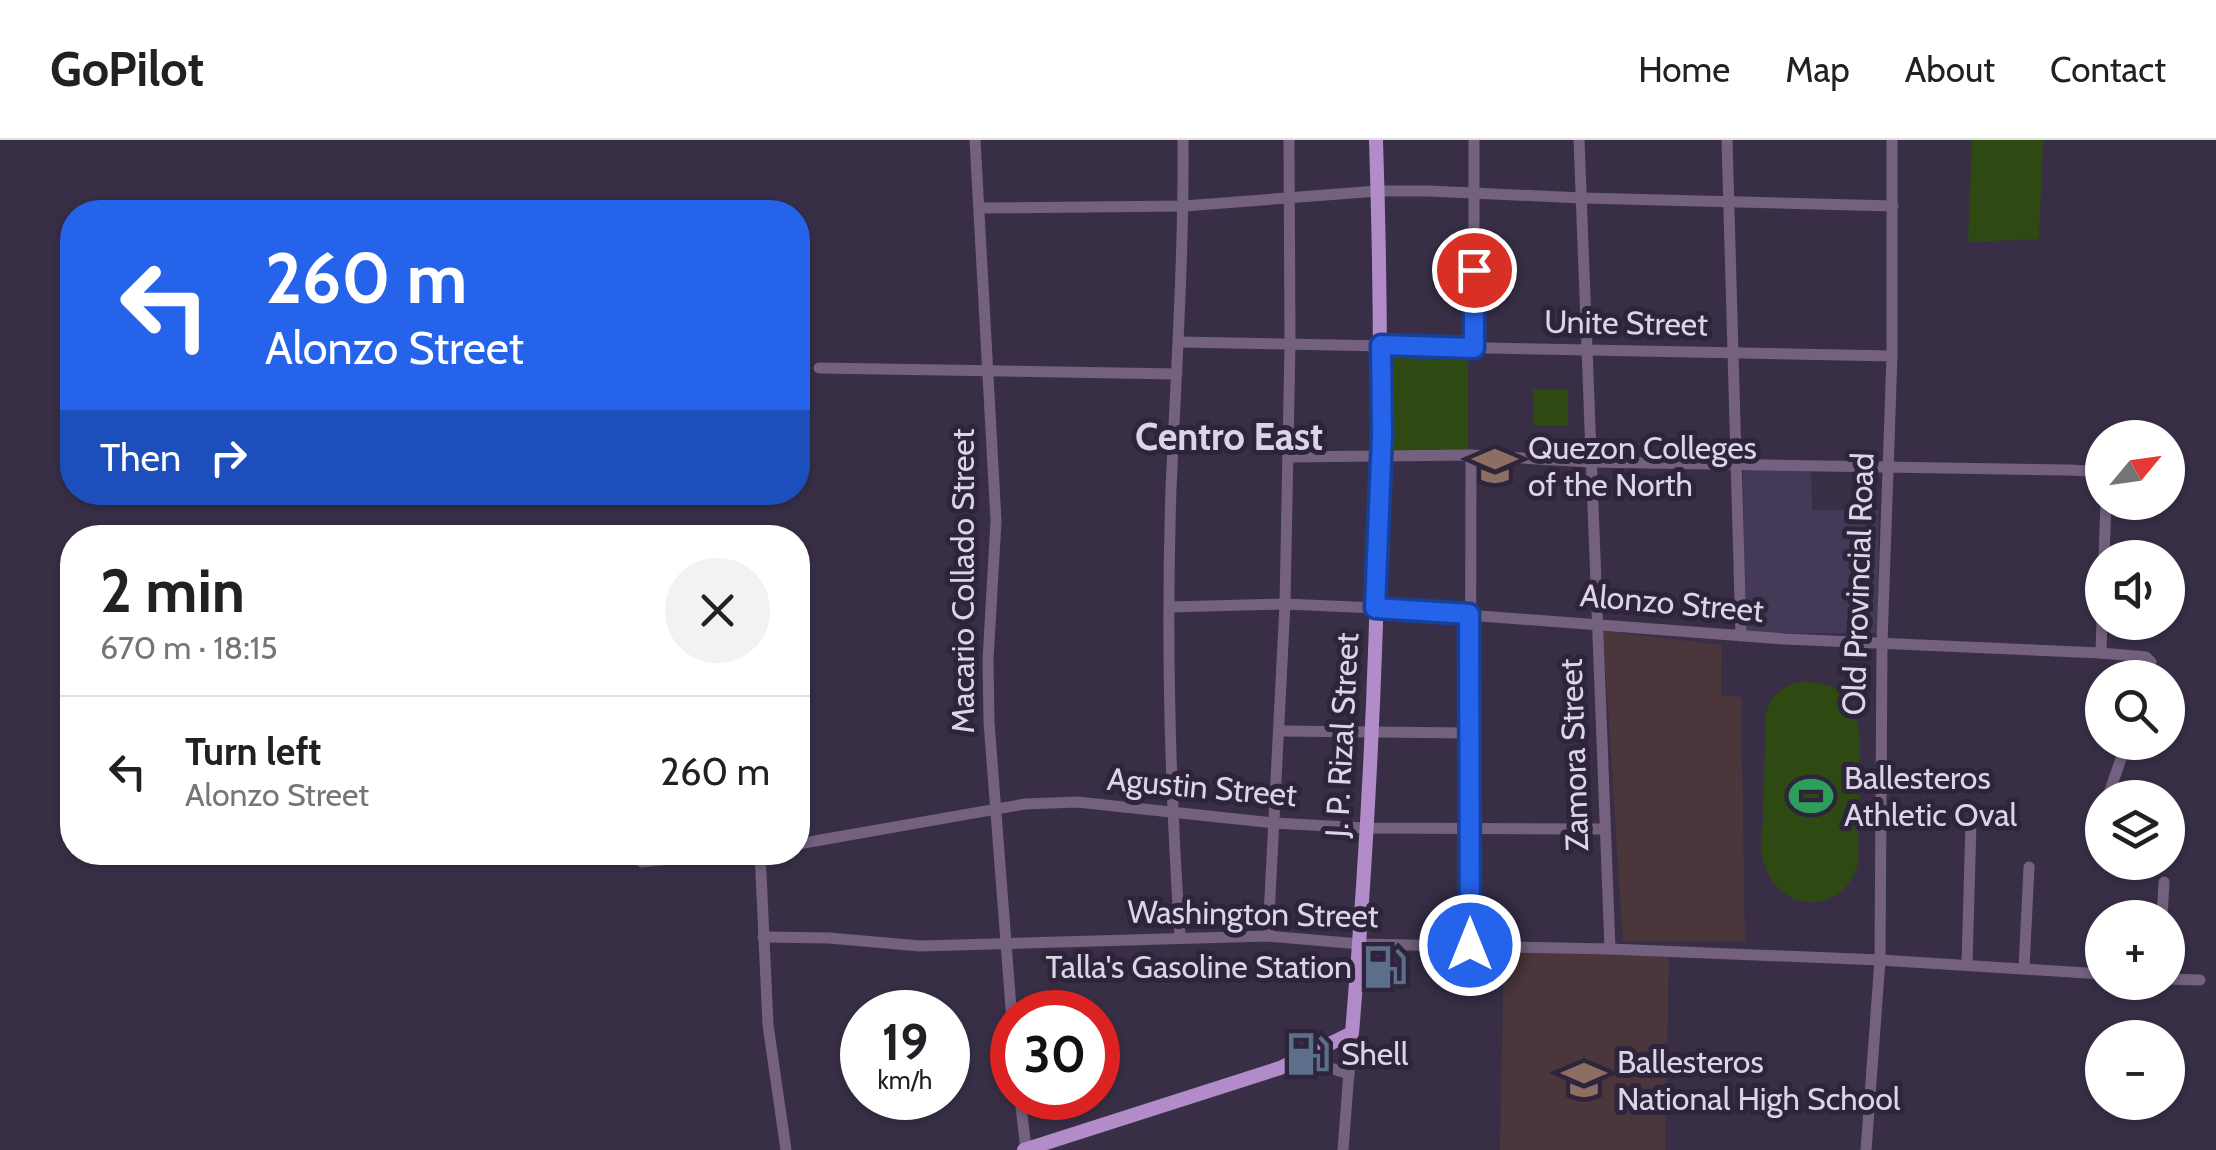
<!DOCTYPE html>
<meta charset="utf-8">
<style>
body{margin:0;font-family:Cabin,sans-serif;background:#f2f2f2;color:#202124;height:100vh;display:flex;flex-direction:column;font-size:38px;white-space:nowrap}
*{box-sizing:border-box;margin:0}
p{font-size:32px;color:#757577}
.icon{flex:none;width:55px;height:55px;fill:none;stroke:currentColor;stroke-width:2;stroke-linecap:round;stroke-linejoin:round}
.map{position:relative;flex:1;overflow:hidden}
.sheet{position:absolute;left:60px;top:385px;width:750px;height:340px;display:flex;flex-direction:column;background:#fff;border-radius:40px;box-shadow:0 2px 8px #0004}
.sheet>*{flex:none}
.hud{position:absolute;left:60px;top:60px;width:750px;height:305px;border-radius:40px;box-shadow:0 2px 8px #0004;background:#2563eb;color:#fff;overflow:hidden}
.needle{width:65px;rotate:61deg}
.tools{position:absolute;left:2085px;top:280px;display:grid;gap:20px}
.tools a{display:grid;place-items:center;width:100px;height:100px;border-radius:50%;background:#fff;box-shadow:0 2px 8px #0004;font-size:50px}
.speed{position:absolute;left:840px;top:850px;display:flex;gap:20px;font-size:50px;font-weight:700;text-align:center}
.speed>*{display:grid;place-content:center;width:130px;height:130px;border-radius:50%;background:#fff;box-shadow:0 2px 8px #0004;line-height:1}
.speed small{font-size:25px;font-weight:400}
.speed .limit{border:15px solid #d22;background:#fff;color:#111}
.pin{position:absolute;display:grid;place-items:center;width:85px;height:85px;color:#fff;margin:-42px;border:5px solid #fff;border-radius:50%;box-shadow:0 2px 10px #0007}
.me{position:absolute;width:110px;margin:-55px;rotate:0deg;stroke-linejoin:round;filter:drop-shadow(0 0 8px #0008)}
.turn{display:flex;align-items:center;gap:35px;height:210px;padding:0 40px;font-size:45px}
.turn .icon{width:130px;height:130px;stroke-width:2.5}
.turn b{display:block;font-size:70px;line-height:85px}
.then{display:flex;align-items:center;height:95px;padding:0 40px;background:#0003;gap:20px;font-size:38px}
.round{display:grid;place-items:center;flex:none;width:105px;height:105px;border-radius:52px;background:#f2f2f2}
.headline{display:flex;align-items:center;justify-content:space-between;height:170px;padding:0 40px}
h1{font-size:60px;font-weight:700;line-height:75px}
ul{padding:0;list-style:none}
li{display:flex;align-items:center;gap:30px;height:150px;padding:0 40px;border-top:2px solid #e0e0e0}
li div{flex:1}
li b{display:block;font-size:38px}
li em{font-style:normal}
header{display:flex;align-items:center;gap:60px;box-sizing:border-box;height:140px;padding:0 50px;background:#fff;border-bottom:2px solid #e0e0e0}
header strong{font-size:48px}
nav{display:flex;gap:55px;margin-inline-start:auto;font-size:35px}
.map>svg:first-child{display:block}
</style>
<header>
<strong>GoPilot</strong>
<nav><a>Home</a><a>Map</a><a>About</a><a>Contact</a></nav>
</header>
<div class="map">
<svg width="2216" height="1010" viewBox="0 0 2216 1010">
<rect width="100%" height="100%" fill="#382f47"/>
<polygon fill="#443a57" points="1743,328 1811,328 1812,370 1878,370 1879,493 1744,493"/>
<g fill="#4a363b">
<polygon points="1603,491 1722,505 1721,555 1741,557 1745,802 1623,801"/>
<polygon points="1504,807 1669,816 1665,1010 1500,1010"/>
</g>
<g fill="#2f4912">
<polygon points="1972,0 2043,0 2039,99 1968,102"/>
<polygon points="1392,213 1468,214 1468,311 1392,312"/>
<rect x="1533" y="249" width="35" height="36"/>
<path d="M 1799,542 C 1841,541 1855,556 1860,597 L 1858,724 C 1851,746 1838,760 1814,762 C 1786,764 1766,741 1762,714 C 1760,702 1763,687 1763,675 C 1764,641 1765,606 1766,572 C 1772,555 1781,547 1799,542 Z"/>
</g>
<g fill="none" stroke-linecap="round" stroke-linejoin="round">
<g stroke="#74617f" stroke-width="11">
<polyline points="975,0 996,381 988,520 989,582 1012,881"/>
<polyline points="1474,0 1474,208"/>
<polyline points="1579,0 1610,809"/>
<polyline points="1727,0 1741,496"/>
<polyline points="981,68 1184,66 1378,51 1429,51 1582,58 1893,66"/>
<polyline points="1179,202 1892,216"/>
<polyline points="819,228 1177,234"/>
<polyline points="1288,317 1471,315 1590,322 2068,330 2089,331 2102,338"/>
<polyline points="2104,418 2106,362"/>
<polyline points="1171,467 1285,464 1375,468 1785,499 2101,513 2146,517 2151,522 2147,538"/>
<polyline points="2101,513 2102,479"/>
<polyline points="1280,591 1469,593"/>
<polyline points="2110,650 2127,602"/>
<polyline points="798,704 1025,664 1077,662 1274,683 1365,688 1605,689"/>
<polyline points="760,712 768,885 786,1010"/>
<polyline points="642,722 733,712"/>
<polyline points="2162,778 2164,742"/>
<path d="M 1180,796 C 1170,648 1166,498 1171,349 C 1176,232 1184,117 1183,0"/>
<polyline points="1268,796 1285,464 1290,204 1289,0"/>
<polyline points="763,797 829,798 920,806 1268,796 1360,804 1610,809 1880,820 2102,834"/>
<polyline points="1470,805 1471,315"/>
<polyline points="1967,824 1971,682"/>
<polyline points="2024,828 2029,727"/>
<polyline points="2168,839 2200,840"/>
<polyline points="1302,919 1349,934"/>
<polyline points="1020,958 1026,1009"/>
<polyline points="1343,1010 1352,893"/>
<polyline points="1866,1010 1880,820 1882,503 1892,216 1892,0"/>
</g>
<path stroke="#b28cc8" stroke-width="14" d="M 1024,1010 L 1280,928 L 1352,893 C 1377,596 1386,298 1376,0"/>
</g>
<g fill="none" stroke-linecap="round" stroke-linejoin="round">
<g stroke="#184099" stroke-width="25">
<polyline id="route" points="1470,805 1469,474 1375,468 1382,295 1381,205 1474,208 1474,130"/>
</g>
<use href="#route" stroke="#2563eb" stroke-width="18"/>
</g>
<defs>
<g id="university-bare" transform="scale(3.45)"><path d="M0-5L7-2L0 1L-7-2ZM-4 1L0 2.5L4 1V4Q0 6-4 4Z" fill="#8d6e63" stroke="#2e253c" stroke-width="2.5" paint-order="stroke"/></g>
<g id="stadium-bare" transform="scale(3.45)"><path d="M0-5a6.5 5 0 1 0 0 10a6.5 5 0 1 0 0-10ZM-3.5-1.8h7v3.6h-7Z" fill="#2e9e5b" stroke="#2e253c" stroke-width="2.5" paint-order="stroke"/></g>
<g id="fuel-bare" transform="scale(3.45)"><path d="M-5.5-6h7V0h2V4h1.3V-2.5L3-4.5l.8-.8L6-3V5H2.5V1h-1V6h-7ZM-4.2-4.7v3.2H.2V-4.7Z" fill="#5c6f8a" stroke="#2e253c" stroke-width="2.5" paint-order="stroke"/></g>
<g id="school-bare" transform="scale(3.45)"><path d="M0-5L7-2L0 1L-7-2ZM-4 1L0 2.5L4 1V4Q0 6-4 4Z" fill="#8d6e63" stroke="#2e253c" stroke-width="2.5" paint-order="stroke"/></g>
</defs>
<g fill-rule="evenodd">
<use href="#university-bare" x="1495" y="326"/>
<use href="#stadium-bare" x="1811" y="656"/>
<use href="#fuel-bare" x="1385" y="827"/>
<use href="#fuel-bare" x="1308" y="914"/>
<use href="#school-bare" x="1584" y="940"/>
</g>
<g text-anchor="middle" stroke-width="10" stroke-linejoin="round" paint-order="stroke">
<g font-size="32" fill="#dbd6e6" stroke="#2e253c">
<text transform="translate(1626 183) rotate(1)" y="11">Unite Street</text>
<text transform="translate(963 441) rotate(-90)" y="11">Macario Collado Street</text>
<text transform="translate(1858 444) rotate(-88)" y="11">Old Provincial Road</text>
<text transform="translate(1672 463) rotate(5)" y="11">Alonzo Street</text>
<text transform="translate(1342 595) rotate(-87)" y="11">J. P. Rizal Street</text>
<text transform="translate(1574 615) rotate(-92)" y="11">Zamora Street</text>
<text transform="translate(1202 647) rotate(5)" y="11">Agustin Street</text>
<text transform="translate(1253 774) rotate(1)" y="11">Washington Street</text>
</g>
<g font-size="32" fill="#dbd6e6" stroke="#2e253c" text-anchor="start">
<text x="1528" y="319">Quezon Colleges<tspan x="1528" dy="37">of the North</tspan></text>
<text x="1844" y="649">Ballesteros<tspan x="1844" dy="37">Athletic Oval</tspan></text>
<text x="1352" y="838" text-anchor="end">Talla's Gasoline Station</text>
<text x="1341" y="925">Shell</text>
<text x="1617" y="933">Ballesteros<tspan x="1617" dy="37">National High School</tspan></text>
</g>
<g font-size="38" font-weight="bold" fill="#dbd6e6" stroke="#2e253c">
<text x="1229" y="310">Centro East</text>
</g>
</g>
</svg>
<div class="tools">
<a><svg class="needle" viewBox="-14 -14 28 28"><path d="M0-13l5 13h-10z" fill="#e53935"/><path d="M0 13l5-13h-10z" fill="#757577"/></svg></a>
<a><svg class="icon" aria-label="sound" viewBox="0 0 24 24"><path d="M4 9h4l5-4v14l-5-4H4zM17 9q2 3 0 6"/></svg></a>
<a><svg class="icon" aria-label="search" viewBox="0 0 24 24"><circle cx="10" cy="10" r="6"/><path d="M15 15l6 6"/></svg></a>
<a><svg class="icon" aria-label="layers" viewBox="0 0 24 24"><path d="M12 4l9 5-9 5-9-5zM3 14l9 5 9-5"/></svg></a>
<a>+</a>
<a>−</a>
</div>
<div class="speed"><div>19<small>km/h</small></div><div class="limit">30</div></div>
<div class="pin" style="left:1474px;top:130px;background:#d93025"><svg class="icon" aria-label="arrive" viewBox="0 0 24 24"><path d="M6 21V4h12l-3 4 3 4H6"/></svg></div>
<svg class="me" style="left:1470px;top:805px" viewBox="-20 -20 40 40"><circle r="17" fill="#2563eb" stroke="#fff" stroke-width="3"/><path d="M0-11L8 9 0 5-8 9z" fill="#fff"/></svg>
<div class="hud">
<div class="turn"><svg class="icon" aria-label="left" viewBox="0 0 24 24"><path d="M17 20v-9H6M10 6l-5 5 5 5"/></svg><div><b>260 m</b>Alonzo Street</div></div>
<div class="then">Then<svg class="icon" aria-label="right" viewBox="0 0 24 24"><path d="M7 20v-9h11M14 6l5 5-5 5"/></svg></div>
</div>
<section class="sheet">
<div class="headline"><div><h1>2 min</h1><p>670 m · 18:15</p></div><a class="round"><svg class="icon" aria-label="close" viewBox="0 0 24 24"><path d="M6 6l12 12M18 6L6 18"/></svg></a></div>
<ul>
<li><svg class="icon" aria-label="left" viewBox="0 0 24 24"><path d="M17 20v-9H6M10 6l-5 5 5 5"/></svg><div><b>Turn left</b><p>Alonzo Street</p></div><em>260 m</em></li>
</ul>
</section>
</div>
